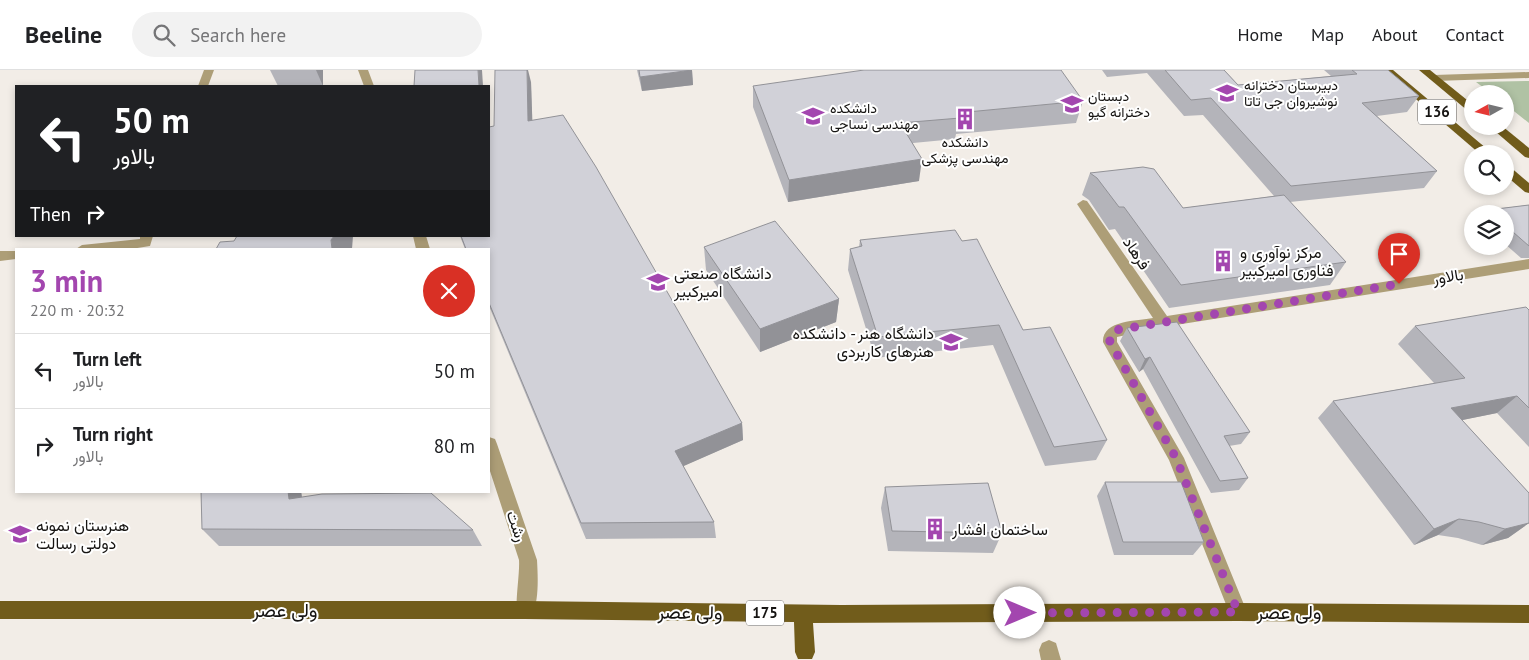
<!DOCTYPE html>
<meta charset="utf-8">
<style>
body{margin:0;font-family:"PT Sans",Vazirmatn,sans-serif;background:#f2f2f2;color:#202124;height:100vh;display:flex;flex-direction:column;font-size:19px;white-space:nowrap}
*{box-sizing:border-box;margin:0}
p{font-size:16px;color:#757577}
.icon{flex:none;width:28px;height:28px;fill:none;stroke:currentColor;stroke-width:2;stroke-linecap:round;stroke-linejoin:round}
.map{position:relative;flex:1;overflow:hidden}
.panel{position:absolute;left:15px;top:178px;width:475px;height:245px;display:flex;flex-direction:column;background:#fff;border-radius:0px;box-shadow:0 2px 8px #0003}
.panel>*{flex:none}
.hud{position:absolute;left:15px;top:15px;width:475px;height:152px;border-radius:0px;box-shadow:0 2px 8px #0003;background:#202124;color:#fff;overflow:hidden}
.needle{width:32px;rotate:262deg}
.tools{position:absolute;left:1464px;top:15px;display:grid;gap:10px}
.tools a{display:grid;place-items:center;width:50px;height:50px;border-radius:50%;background:#fff;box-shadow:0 2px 8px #0003;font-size:25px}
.pin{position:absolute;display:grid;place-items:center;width:42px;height:42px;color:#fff;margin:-51px -21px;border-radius:50% 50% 50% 0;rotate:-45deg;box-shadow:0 0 5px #0007}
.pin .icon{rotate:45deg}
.me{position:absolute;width:55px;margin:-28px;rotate:90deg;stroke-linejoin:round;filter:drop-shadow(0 0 4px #0008)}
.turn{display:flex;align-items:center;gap:18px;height:105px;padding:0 15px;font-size:22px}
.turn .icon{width:65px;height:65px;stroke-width:2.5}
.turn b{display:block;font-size:35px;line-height:42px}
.then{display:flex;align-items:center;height:48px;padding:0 15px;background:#0003;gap:10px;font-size:19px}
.round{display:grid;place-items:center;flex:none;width:52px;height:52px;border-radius:26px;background:#f2f2f2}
.head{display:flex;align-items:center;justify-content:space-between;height:85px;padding:0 15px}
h1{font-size:30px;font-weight:700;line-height:38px;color:#a346af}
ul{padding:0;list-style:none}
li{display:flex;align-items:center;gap:15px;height:75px;padding:0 15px;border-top:1px solid #e0e0e0}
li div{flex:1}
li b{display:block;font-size:19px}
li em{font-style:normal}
header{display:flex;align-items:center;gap:30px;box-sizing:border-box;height:70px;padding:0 25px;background:#fff;border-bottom:1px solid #e0e0e0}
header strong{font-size:24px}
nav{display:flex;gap:28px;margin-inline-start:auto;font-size:18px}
.search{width:350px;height:45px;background:#f2f2f2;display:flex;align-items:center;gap:12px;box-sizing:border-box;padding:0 18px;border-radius:28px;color:#757577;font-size:19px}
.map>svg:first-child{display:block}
</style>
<header>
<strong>Beeline</strong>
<div class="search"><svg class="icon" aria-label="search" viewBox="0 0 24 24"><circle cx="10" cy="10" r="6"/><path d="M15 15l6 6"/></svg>Search here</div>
<nav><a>Home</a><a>Map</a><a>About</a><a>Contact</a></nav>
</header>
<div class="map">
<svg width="1529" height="590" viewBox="0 0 1529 590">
<rect width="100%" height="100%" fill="#f2ede7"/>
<polygon fill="#b0c2a4" points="1529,11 1529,53 1505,34 1505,24 1492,24 1476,12"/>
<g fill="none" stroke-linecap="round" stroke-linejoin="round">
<g fill="#ad9e77" fill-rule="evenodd">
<polygon points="204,0 214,0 208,16 198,16"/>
<polygon points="358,0 368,0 374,16 364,16"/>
<polygon points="1529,2 1529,8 1434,11 1429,8 1434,5"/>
<path d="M 1083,130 L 1087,131 L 1167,246 L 1529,189 L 1529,199 L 1163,257 L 1117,267 L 1117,272 L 1184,388 L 1247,542 L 1245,548 L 1238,551 L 1231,548 L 1229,542 L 1169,390 L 1103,272 C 1102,250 1137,251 1153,248 L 1077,134 Z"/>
<polygon points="140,166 153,166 150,176 131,179 76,179 82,175 140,169"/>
<polygon points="413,166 426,166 430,179 416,179"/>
<polygon points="0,181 16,181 16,189 0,191"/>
<path d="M 489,367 L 495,369 L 497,374 L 537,490 C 538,508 539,530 532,546 L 525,549 L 518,546 C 514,536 520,505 519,490 L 489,398 Z"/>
<polygon points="1049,570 1056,573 1061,590 1041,590 1039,580 1042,573"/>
</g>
<g fill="#715c1b" fill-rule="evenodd">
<polygon points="1382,0 1393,0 1493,84 1480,84"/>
<polygon points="1419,0 1430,0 1472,34 1472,42 1468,41"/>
<polygon points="1489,56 1502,56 1529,78 1529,88 1525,87"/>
<polygon points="1505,95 1509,96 1529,113 1529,123 1525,122 1505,105"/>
<polygon points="0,531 525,531 841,535 1238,533 1529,535 1529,553 1238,551 813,553 815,582 812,589 798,589 795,582 794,552 525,549 0,549"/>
</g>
</g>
<g fill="#b4b4ba">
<polygon points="270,0 323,0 323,16 278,16"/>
<polygon points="637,0 692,0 693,15 642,21"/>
<polygon points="1102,0 1224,0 1238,15 1331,6 1324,0 1388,0 1419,26 1407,42 1377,46 1437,101 1424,118 1290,132 1346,192 1330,215 1169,238 1115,159 1109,160 1089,130 1082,125 1090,103 1183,138 1274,126 1203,45 1184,46 1147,3 1107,7"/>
<polygon points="531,12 532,50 742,353 743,370 683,396 714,452 716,468 586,469 489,236 489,179 465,179 460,166 489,166"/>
<polygon points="753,16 1083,31 1076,53 956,64 955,69 913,73 919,111 788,132 753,37"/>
<polygon points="1529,135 1529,188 1521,188 1505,174 1505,144 1485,144 1488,140"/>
<polygon points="860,170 962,171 1023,260 1107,370 1096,390 1045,396 993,275 875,288 848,200 850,179 859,177"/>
<polygon points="704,177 839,229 836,252 760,282 706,200"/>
<polygon points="1529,240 1529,377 1497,343 1462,350 1529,423 1529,453 1508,468 1482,475 1458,468 1438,465 1414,475 1318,348 1333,331 1434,313 1398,274 1415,256"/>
<polygon points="1127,258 1250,362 1241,374 1229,376 1248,408 1239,420 1211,423 1143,299 1139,302 1120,271"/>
<polygon points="1105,412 1204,472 1193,485 1114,485 1097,426"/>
<polygon points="885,417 1002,463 993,483 888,481 881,438"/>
<polygon points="201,421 301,421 302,427 473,460 482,476 219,476 202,459"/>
</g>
<g fill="#929297">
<polygon points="316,0 323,0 323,16"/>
<polygon points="478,0 482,0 483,16 479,16"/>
<polygon points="527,0 528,0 531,12 533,69 528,51"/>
<polygon points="692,0 693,15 642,21 640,7"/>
<polygon points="922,89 919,111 788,132 789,110"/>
<polygon points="334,166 353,166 352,179 332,179 331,170"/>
<polygon points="839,229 836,252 760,282 760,259"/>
<polygon points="1150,287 1143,299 1139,302 1145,289"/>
<polygon points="1517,326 1497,343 1433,356 1451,338"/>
<polygon points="742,353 743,370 677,399 675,381"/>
<polygon points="288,421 301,421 304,446 289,429"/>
<polygon points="1459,449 1438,465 1414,475 1434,459"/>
<polygon points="1529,453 1508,468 1482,475 1505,459"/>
</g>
<g fill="#d1d1d8" stroke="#929297">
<polygon points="415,0 478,0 479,16 414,16"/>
<polygon points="495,0 527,0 528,51 563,45 596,97 742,353 675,381 714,452 581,453 489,233 489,179 466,179 461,166 489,166 489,57 494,56"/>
<polygon points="639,0 692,0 640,7"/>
<polygon points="864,0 1061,0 1083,31 957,43 960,48 900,53 922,89 789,110 753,16"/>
<polygon points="1165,0 1224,0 1238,15 1357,4 1352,0 1388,0 1419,26 1362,33 1437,101 1291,116 1211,28 1191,30"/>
<polygon points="1143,97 1154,99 1183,138 1284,125 1346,192 1181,215 1124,137 1119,137 1097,108 1090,103"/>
<polygon points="1529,135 1529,176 1505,155 1505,144 1493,144 1488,140"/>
<polygon points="775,151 839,229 760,259 704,177"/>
<polygon points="955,160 962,171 977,169 1023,260 1050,257 1107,370 1054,377 999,255 878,267 850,179 862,176 860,170"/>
<polygon points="237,166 334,166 331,170 332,179 216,179 220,172 234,171"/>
<polygon points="1526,237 1529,240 1529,338 1517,326 1451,338 1529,423 1529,453 1505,459 1479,452 1459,449 1434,459 1333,331 1465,308 1415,256"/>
<polygon points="1177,252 1250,362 1224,366 1248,408 1220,411 1150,287 1145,289 1127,258"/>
<polygon points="1105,412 1181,412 1204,472 1123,472"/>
<polygon points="988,413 1002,463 892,461 885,417"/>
<polygon points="201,421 288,421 289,429 322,424 431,423 473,460 202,459"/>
</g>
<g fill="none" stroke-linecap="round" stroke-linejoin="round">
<path stroke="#a346af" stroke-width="9" stroke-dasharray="0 16.2" d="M 1020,543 L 1238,542 L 1176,388 L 1110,272 C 1109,266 1111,263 1116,260 L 1399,214"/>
</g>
<defs>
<g id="school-bare" transform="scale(1.725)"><path d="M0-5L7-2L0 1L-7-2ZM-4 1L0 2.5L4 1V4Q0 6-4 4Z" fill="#a346af" stroke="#fff" stroke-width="2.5" paint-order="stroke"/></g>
<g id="university-bare" transform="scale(1.725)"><path d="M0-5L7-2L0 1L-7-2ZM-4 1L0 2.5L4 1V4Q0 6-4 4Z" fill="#a346af" stroke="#fff" stroke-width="2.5" paint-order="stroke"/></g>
<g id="building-bare" transform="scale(1.725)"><path d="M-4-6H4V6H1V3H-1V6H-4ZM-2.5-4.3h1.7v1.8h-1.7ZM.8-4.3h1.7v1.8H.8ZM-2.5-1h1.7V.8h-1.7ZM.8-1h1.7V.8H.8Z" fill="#a346af" stroke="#fff" stroke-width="2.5" paint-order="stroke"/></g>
</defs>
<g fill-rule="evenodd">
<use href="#school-bare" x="1227" y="23"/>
<use href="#school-bare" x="1072" y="34"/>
<use href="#university-bare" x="813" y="46"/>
<use href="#building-bare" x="965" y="49"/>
<use href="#building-bare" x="1223" y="191"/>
<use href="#university-bare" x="658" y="212"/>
<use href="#university-bare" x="951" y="272"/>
<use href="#building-bare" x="935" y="459"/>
<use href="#school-bare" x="20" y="464"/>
</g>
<g text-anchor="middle" stroke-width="4" stroke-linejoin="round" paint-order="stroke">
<g font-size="14" fill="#161412" stroke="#fff" text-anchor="start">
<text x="1244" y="20">دبیرستان دخترانه<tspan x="1244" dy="16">نوشیروان جی تاتا</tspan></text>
<text x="1088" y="31">دبستان<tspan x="1088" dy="16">دخترانه گیو</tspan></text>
<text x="830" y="43">دانشکده<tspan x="830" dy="16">مهندسی نساجی</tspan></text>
<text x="965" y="77" text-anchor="middle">دانشکده<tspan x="965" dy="16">مهندسی پزشکی</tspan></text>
</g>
<g fill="#fff" stroke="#5c5a59" stroke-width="1">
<rect x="1418" y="29.5" width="38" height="25" rx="4"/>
<rect x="746" y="530.5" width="38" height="25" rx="4"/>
</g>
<g font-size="15" font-weight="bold" fill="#161412">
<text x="1437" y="47">136</text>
<text x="765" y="548">175</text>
</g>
<g font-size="16" fill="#161412" stroke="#fff" text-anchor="start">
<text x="1240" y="188">مرکز نوآوری و<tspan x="1240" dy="18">فناوری امیرکبیر</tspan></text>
<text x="674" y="209">دانشگاه صنعتی<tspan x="674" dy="18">امیرکبیر</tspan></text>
<text x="934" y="269" text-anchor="end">دانشگاه هنر - دانشکده<tspan x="934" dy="18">هنرهای کاربردی</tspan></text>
<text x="36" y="461">هنرستان نمونه<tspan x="36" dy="18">دولتی رسالت</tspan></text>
<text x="952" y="465">ساختمان افشار</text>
</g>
<g font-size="16" fill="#161412" stroke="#fff">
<text transform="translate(1137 183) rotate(56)" y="6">فرهاد</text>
<text transform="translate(1448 206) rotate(-9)" y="6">بالاور</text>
<text transform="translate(517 456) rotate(71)" y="6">رشت</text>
</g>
<g font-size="19" fill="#161412" stroke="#fff">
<text x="285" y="547">ولی عصر</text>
<text transform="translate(690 542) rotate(1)" y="7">ولی عصر</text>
<text x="1289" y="549">ولی عصر</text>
</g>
</g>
</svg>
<div class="tools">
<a><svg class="needle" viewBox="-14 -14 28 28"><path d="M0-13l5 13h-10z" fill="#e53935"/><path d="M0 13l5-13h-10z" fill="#757577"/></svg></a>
<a><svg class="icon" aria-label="search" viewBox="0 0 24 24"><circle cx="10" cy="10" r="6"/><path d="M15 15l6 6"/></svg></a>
<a><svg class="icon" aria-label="layers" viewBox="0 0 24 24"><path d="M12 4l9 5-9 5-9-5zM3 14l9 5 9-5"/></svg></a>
</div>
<div class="pin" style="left:1399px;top:214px;background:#d93025"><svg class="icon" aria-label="arrive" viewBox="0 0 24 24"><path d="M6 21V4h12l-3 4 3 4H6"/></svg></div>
<svg class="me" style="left:1020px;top:543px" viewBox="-20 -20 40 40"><circle r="19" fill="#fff"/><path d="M0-13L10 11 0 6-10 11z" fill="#a346af"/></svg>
<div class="hud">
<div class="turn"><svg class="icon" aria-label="left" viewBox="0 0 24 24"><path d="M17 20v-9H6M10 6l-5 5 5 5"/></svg><div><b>50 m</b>بالاور</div></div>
<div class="then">Then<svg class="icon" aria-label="right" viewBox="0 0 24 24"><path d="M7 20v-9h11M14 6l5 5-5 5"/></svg></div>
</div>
<section class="panel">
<div class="head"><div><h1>3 min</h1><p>220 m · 20:32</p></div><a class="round" style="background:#d93025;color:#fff"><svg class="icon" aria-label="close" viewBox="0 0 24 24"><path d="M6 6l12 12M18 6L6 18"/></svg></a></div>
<ul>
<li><svg class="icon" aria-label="left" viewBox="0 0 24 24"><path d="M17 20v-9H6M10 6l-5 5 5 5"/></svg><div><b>Turn left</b><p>بالاور</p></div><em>50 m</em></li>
<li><svg class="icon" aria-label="right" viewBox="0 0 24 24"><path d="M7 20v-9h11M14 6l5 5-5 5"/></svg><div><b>Turn right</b><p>بالاور</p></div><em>80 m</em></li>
</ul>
</section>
</div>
